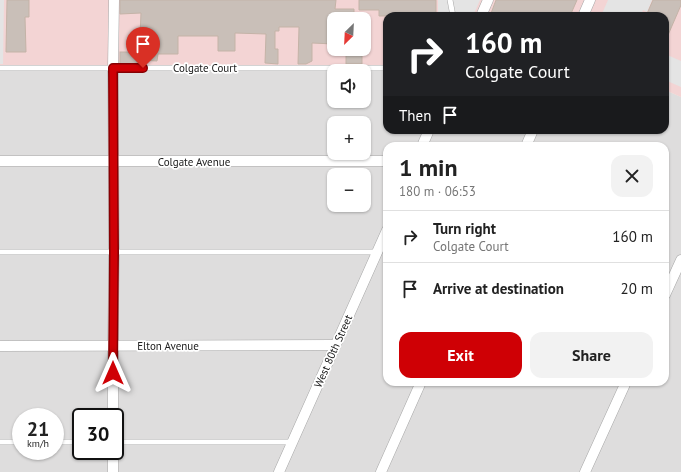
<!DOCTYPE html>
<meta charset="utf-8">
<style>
body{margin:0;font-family:"PT Sans",sans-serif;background:#f2f2f2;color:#222;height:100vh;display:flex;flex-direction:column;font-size:15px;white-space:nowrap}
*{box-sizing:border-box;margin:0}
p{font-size:13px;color:#767676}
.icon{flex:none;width:22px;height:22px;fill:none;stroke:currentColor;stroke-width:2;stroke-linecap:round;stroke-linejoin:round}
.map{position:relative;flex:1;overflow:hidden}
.sheet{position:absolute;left:383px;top:142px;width:286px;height:244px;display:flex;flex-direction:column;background:#fff;border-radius:12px;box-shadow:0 1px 3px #0004}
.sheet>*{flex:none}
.guide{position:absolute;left:383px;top:12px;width:286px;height:122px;border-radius:12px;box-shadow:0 1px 3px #0004;background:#202124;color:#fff;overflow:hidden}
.needle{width:26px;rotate:204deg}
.fabs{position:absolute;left:327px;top:12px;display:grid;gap:8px}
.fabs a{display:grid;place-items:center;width:44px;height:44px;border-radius:8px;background:#fff;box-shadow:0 1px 3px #0004;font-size:20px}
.speed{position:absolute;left:12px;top:408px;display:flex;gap:8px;font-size:20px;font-weight:700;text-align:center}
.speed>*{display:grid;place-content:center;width:52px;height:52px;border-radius:50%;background:#fff;box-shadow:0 1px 3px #0004;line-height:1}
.speed small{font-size:10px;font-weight:400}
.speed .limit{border:2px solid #111;border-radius:6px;background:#fff;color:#111}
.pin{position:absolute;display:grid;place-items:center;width:34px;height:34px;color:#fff;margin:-41px -17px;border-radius:50% 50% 50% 0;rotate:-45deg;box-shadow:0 0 4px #0007}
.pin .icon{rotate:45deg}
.me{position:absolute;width:44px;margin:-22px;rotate:0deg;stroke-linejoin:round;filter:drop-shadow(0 0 3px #0008)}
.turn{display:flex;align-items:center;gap:14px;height:84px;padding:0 16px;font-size:18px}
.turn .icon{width:52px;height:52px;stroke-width:2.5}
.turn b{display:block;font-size:28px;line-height:34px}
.then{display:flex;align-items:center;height:38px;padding:0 16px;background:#0003;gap:8px;font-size:15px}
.round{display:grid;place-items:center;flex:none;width:42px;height:42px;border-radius:12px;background:#f2f2f2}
.overview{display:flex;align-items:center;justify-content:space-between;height:68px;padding:0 16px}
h1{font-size:24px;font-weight:700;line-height:30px}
.action{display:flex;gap:8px;margin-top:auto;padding:8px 16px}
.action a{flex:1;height:46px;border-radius:12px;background:#cf0005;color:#fff;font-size:16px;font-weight:700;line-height:46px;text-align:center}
.action a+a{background:#f2f2f2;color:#222}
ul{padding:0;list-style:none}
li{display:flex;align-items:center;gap:12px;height:52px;padding:0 16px;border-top:1px solid #e0e0e0}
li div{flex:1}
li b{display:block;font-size:15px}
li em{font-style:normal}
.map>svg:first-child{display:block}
</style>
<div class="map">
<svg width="681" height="472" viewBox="0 0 681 472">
<rect width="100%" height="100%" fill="#f1ede5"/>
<path fill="#dedddd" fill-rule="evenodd" d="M 0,68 L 387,68 L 387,130 L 665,130 L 665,90 L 681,97 L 681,472 L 0,472 ZM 334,71 L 364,71 L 364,101 L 334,101 ZM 334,123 L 364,123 L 364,153 L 334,153 ZM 387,146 L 665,146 L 665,382 L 387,382 ZM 334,175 L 364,175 L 364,205 L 334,205 ZM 21,417 L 55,417 L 55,451 L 21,451 ZM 81,417 L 115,417 L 115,451 L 81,451 Z"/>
<path fill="#f3d4d4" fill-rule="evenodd" d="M 0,0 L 681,0 L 681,97 L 665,90 L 665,16 L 387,16 L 387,68 L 0,68 ZM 334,19 L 364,19 L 364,49 L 334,49 Z"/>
<g fill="#e4e4e4">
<polygon points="0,0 4,0 3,64 0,64"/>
<polygon points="438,0 480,0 473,16 438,16"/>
<polygon points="608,0 652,0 647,12 643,10 641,16 601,16"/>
<polygon points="665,54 681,61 681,87 665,80"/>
</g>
<g fill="#c9bfb8" stroke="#c4b3a7">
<polygon points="7,0 29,0 29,17 25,17 26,52 6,52"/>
<polygon points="120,0 336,0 335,9 354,9 354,19 334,19 334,44 312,43 312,61 306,64 298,64 299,27 279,27 279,31 275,31 275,49 278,49 278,64 265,63 266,34 235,33 235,51 218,51 218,36 178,36 178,54 158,54 157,61 139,60 141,13 120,14"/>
<polygon points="359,0 436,0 436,16 379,16 379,10 359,10"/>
<polygon points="496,0 577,0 570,16 490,16"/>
<polygon points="653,0 681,0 681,5 665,42 665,16 646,16"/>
<rect x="120" y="52" width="17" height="12"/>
<rect x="346" y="53" width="16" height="11"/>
</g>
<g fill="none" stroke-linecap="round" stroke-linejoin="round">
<g stroke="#a7a7a7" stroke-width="6">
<g id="service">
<polyline points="450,0 453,16"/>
<polyline points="0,68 387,68"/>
<polyline points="0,252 377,252"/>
<polyline points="0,442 21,442"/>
<polyline points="55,442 81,442"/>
<polyline points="115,442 292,442"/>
</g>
</g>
<g stroke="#a7a7a7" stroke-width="11">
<g id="minor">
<polyline points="481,16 488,0"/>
<polyline points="583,16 590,0"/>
<polyline points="422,146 429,130"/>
<polyline points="526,146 533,130"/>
<polyline points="0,161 387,161"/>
<polyline points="665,295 681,260"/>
<polyline points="0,346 335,345"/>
<polyline points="113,417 113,346 114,253 113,68 114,0"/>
<polyline points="113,472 113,451"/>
<polyline points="279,472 387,230"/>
<polyline points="381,472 421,382"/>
<polyline points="585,472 626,382"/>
</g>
</g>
<use href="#service" stroke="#fff" stroke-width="5"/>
<use href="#minor" stroke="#fff" stroke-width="10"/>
</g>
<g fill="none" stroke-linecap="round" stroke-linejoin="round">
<g stroke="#870003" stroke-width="10">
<polyline id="route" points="113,373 114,253 113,68 143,68"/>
</g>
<use href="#route" stroke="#cf0005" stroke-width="7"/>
</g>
<g text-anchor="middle" stroke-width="3.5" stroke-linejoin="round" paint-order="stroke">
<g font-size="11" fill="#202020" stroke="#fff">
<text x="205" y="72">Colgate Court</text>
<text x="194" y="166">Colgate Avenue</text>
<text x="168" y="350">Elton Avenue</text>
<text transform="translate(333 351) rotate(-66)" y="4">West 80th Street</text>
</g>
</g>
</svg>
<div class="fabs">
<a><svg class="needle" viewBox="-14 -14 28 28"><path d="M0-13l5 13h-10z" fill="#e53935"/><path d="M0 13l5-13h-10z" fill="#767676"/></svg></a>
<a><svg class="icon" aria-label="sound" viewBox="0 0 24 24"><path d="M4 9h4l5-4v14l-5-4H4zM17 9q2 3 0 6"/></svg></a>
<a>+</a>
<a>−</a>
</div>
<div class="speed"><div>21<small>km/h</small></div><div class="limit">30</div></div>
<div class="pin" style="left:143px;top:68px;background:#d93025"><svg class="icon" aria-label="arrive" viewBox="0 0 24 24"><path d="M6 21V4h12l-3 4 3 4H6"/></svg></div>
<svg class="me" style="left:113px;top:373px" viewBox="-20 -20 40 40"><path d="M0-17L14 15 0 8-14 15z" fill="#cf0005" stroke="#fff" stroke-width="4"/></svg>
<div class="guide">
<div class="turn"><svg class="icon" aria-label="right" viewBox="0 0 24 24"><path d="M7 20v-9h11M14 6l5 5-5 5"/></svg><div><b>160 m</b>Colgate Court</div></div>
<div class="then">Then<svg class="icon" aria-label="arrive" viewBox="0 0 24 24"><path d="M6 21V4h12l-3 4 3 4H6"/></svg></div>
</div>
<section class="sheet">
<div class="overview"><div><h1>1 min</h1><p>180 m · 06:53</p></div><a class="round"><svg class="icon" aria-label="close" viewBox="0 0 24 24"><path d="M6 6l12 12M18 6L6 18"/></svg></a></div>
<ul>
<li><svg class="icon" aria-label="right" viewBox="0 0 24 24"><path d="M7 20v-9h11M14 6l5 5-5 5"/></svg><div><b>Turn right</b><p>Colgate Court</p></div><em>160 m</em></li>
<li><svg class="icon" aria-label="arrive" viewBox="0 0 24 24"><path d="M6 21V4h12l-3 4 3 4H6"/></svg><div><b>Arrive at destination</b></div><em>20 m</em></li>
</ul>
<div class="action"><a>Exit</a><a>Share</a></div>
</section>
</div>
